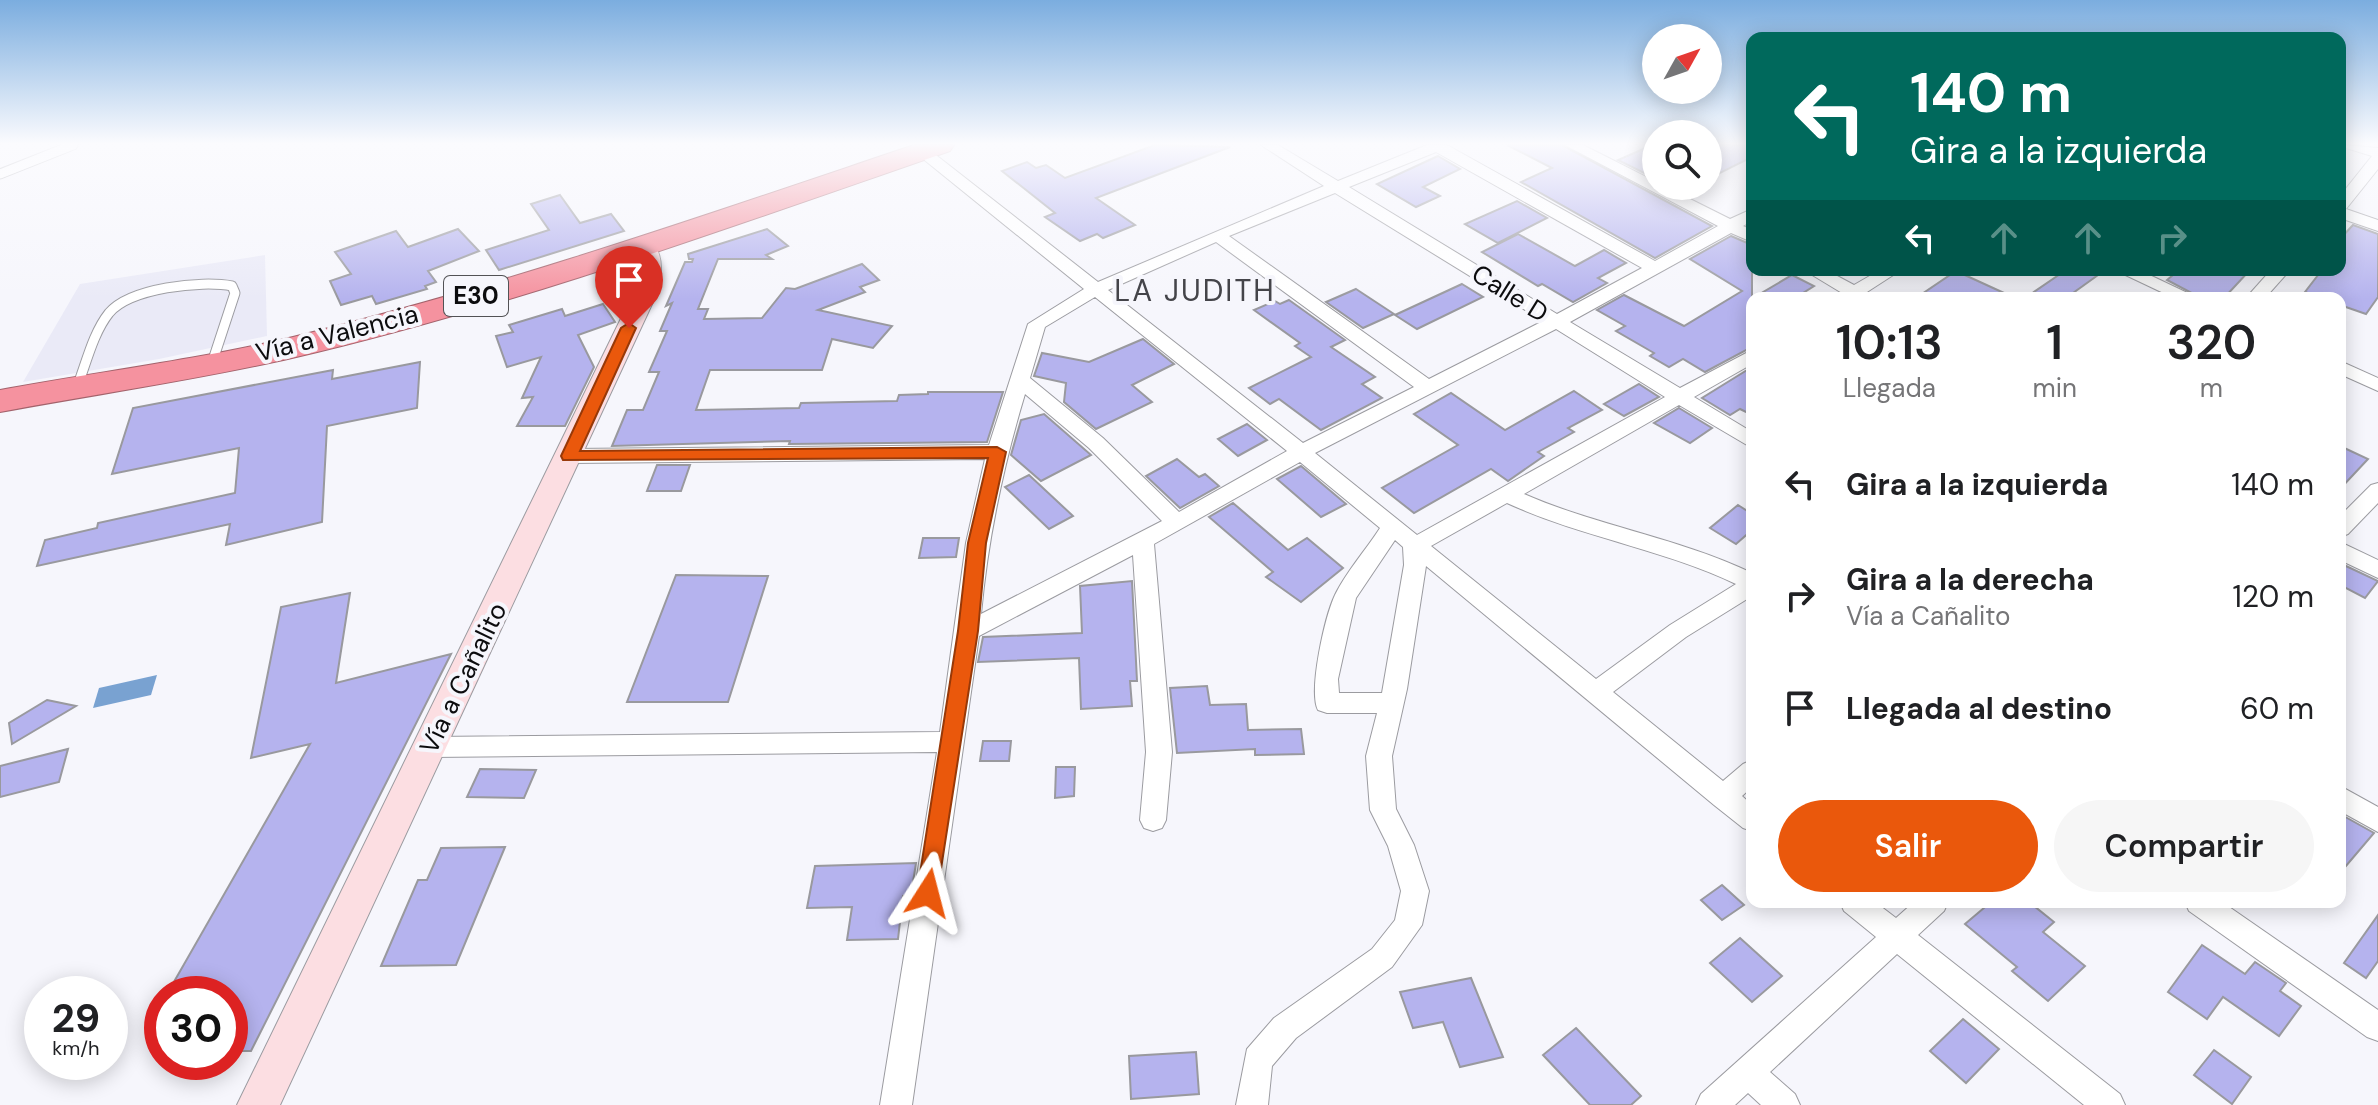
<!DOCTYPE html>
<html lang="es">
<meta charset="utf-8">
<style>
body{margin:0;font-family:"DM Sans",sans-serif;background:#f6f6f6;color:#202124;height:100vh;display:flex;flex-direction:column;font-size:30px;white-space:nowrap}
*{box-sizing:border-box;margin:0}
p{font-size:26px;color:#757577}
.icon{flex:none;width:44px;height:44px;fill:none;stroke:currentColor;stroke-width:2;stroke-linecap:round;stroke-linejoin:round}
.map{position:relative;flex:1;overflow:hidden}
.side{position:absolute;left:1746px;top:292px;width:600px;height:616px;display:flex;flex-direction:column;background:#fff;border-radius:16px;box-shadow:0 4px 20px #0003}
.side>*{flex:none}
.guide{position:absolute;left:1746px;top:32px;width:600px;height:244px;border-radius:16px;box-shadow:0 4px 20px #0003;background:#00695c;color:#fff;overflow:hidden}
.needle{width:52px;rotate:50deg}
.tools{position:absolute;left:1642px;top:24px;display:grid;gap:16px}
.tools a{display:grid;place-items:center;width:80px;height:80px;border-radius:50%;background:#fff;box-shadow:0 4px 20px #0003;font-size:40px}
.speed{position:absolute;left:24px;top:976px;display:flex;gap:16px;font-size:40px;font-weight:700;text-align:center}
.speed>*{display:grid;place-content:center;width:104px;height:104px;border-radius:50%;background:#fff;box-shadow:0 4px 20px #0003;line-height:1}
.speed small{font-size:20px;font-weight:400}
.speed .limit{border:12px solid #d22;background:#fff;color:#111}
.pin{position:absolute;display:grid;place-items:center;width:68px;height:68px;color:#fff;margin:-82px -34px;border-radius:50% 50% 50% 0;rotate:-45deg;box-shadow:0 0 8px #0007}
.pin .icon{rotate:45deg}
.me{position:absolute;width:88px;margin:-44px;rotate:9deg;stroke-linejoin:round;filter:drop-shadow(0 0 6px #0008)}
.turn{display:flex;align-items:center;gap:28px;height:168px;padding:0 32px;font-size:36px}
.turn .icon{width:104px;height:104px;stroke-width:2.5}
.turn b{display:block;font-size:56px;line-height:68px}
.lanes{display:flex;align-items:center;height:76px;padding:0 32px;background:#0003;justify-content:center;gap:40px;direction:ltr}
.lanes .off{opacity:.35}
.eta{display:flex;justify-content:space-evenly;align-items:center;height:136px;text-align:center}
.eta b{font-size:48px;font-weight:600;line-height:56px}
.button{display:flex;gap:16px;margin-top:auto;padding:16px 32px}
.button a{flex:1;height:92px;border-radius:48px;background:#ea580c;color:#fff;font-size:32px;font-weight:600;line-height:92px;text-align:center}
.button a+a{background:#f6f6f6;color:#202124}
ul{padding:0;list-style:none}
li{display:flex;align-items:center;gap:24px;height:112px;padding:0 32px}
li div{flex:1}
li b{display:block;font-size:30px}
li em{font-style:normal}
.map>svg:first-child{display:block}
</style>
<div class="map">
<svg width="2378" height="1105" viewBox="0 0 2378 1105">
<rect width="100%" height="100%" fill="#f6f6fc"/>
<polygon fill="#eaeaf7" points="265,255 267,336 159,359 23,382 80,284"/>
<polygon fill="#79a2d1" points="157,675 151,695 93,708 99,688"/>
<g fill="#b5b3ee" stroke="#99999e" stroke-width="2">
<polygon points="1155,145 1230,147 1096,198 1135,225 1103,238 1097,234 1080,241 1045,217 1055,213 1002,171 1027,162 1036,168 1046,165 1065,178"/>
<polygon points="1507,145 1562,145 1712,226 1655,258 1521,182 1552,168"/>
<polygon points="1652,145 1656,145 1656,179 1618,160"/>
<polygon points="1708,145 1752,145 1752,157 1708,179"/>
<polygon points="1438,156 1460,169 1423,187 1440,196 1416,207 1377,184"/>
<polygon points="560,195 580,223 611,214 624,231 499,270 486,250 549,230 531,204"/>
<polygon points="1517,201 1547,218 1498,243 1465,224"/>
<polygon points="2353,225 2378,234 2378,297 2366,314 2340,305 2340,298 2322,298 2305,292 2322,270 2340,270 2340,239"/>
<polygon points="458,229 479,251 428,271 436,282 425,286 427,289 376,304 372,296 341,305 330,281 351,274 335,252 396,231 408,247"/>
<polygon points="767,229 788,246 766,255 772,259 718,259 698,309 708,309 704,319 762,318 786,288 795,289 862,264 879,280 860,287 865,292 818,310 892,326 873,348 832,339 822,370 710,370 696,410 799,408 801,403 897,401 899,395 928,394 928,392 1003,392 987,442 789,444 790,441 612,446 627,410 643,410 659,372 649,372 667,331 660,331 672,303 666,306 685,262 692,262 693,259 689,259 688,254"/>
<polygon points="1518,234 1575,266 1604,250 1626,263 1598,278 1607,283 1573,302 1542,284 1538,286 1482,252"/>
<polygon points="1731,236 1752,245 1752,347 1705,372 1683,359 1669,367 1650,356 1654,353 1616,331 1625,326 1597,310 1624,295 1684,326 1742,291 1690,259"/>
<polygon points="2066,270 2105,270 2066,298 2025,298"/>
<polygon points="2179,270 2250,270 2224,298 2201,298 2167,280"/>
<polygon points="1956,271 2015,298 1916,298"/>
<polygon points="1792,275 1814,286 1795,298 1753,298"/>
<polygon points="1462,284 1483,297 1417,329 1395,315"/>
<polygon points="1356,289 1394,314 1363,328 1326,302"/>
<polygon points="1289,300 1345,340 1331,347 1375,377 1362,384 1382,398 1321,430 1279,399 1270,404 1249,388 1311,357 1295,346 1300,343 1254,310 1275,301 1280,304"/>
<polygon points="603,304 615,322 578,335 594,367 565,426 517,426 533,397 522,398 541,357 507,367 496,336 513,332 509,325 562,309 565,316"/>
<polygon points="1143,339 1174,364 1132,385 1152,402 1096,429 1064,402 1066,383 1034,376 1042,353 1089,362"/>
<polygon points="420,362 417,408 327,426 322,522 226,545 230,524 37,566 45,540 97,528 98,523 235,493 239,448 112,474 133,408 333,370 332,379"/>
<polygon points="1752,367 1752,415 1740,409 1730,415 1702,398"/>
<polygon points="1639,384 1659,397 1624,416 1604,404"/>
<polygon points="1574,391 1602,410 1568,428 1574,432 1538,452 1544,456 1508,481 1491,469 1414,513 1382,488 1458,445 1414,414 1451,393 1505,430"/>
<polygon points="1679,408 1712,428 1690,443 1654,423"/>
<polygon points="1044,414 1091,455 1041,481 1011,455 1021,420"/>
<polygon points="1247,424 1267,440 1238,456 1218,439"/>
<polygon points="2340,446 2368,459 2340,489"/>
<polygon points="1177,459 1199,477 1205,474 1219,486 1180,508 1146,476"/>
<polygon points="657,465 690,465 681,491 647,491"/>
<polygon points="1301,466 1346,504 1321,517 1277,479"/>
<polygon points="1029,475 1073,516 1049,529 1005,487"/>
<polygon points="1233,503 1288,550 1307,538 1343,568 1301,602 1266,577 1273,572 1209,517"/>
<polygon points="1738,505 1752,514 1752,530 1736,544 1710,528"/>
<polygon points="923,538 959,538 956,557 919,558"/>
<polygon points="2346,566 2378,581 2365,598 2340,585 2340,572"/>
<polygon points="676,575 768,576 728,702 627,702"/>
<polygon points="1132,581 1137,681 1130,681 1132,706 1081,709 1079,658 978,662 983,637 1082,633 1080,586"/>
<polygon points="350,593 336,683 451,654 251,1051 230,1051 230,994 167,994 310,744 251,758 281,607"/>
<polygon points="1207,686 1210,705 1246,704 1248,730 1301,729 1304,754 1255,755 1255,749 1177,753 1170,688"/>
<polygon points="47,700 76,706 12,744 9,723"/>
<polygon points="983,741 1011,741 1009,761 980,761"/>
<polygon points="68,749 59,782 0,797 0,766"/>
<polygon points="1056,767 1075,767 1074,796 1055,798"/>
<polygon points="480,769 536,770 524,798 467,797"/>
<polygon points="2340,814 2374,833 2340,873"/>
<polygon points="505,847 456,965 381,966 418,880 427,880 441,848"/>
<polygon points="916,863 911,895 903,896 898,939 847,940 852,907 807,908 815,866"/>
<polygon points="1722,885 1744,905 1722,920 1701,900"/>
<polygon points="1991,902 2029,902 2054,922 2043,932 2085,966 2048,1001 2012,971 2017,967 1965,924"/>
<polygon points="2378,915 2378,961 2366,978 2344,963"/>
<polygon points="1740,938 1782,976 1752,1002 1710,963"/>
<polygon points="2202,945 2245,974 2255,962 2286,983 2280,991 2301,1006 2279,1036 2223,997 2207,1019 2168,992"/>
<polygon points="1471,978 1503,1057 1460,1067 1443,1022 1413,1028 1400,992"/>
<polygon points="1963,1019 1999,1049 1966,1083 1930,1051"/>
<polygon points="1576,1028 1641,1096 1631,1105 1590,1105 1543,1055"/>
<polygon points="2214,1050 2251,1077 2232,1104 2194,1075"/>
<polygon points="1196,1052 1199,1094 1131,1099 1129,1056"/>
</g>
<g fill="none" stroke-linecap="round" stroke-linejoin="round">
<g stroke="#9b9ba0" stroke-width="11">
<g id="lane">
<polyline points="0,174 73,145"/>
<path d="M 77,387 C 86,364 93,333 109,313 C 130,288 201,280 232,286 L 235,293 L 212,363"/>
</g>
</g>
<g stroke="#9b9ba0" stroke-width="2">
<g id="street">
<path d="M 1261,145 L 1278,145 L 1338,181 L 1427,145 L 1447,145 L 1655,261 L 1718,226 L 1565,145 L 1583,145 L 1656,182 L 1656,186 L 1664,186 L 1730,219 L 1752,209 L 1752,221 L 1743,226 L 1752,230 L 1752,242 L 1731,233 L 1570,322 L 1680,388 L 1752,350 L 1752,364 L 1694,397 L 1752,432 L 1752,448 L 1679,405 L 1524,494 C 1597,526 1679,538 1752,573 L 1752,596 L 1686,637 L 1613,692 L 1723,781 L 1743,764 L 1752,760 L 1752,787 L 1742,796 L 1752,805 L 1752,831 L 1743,828 L 1714,805 L 1426,566 L 1407,689 L 1392,756 L 1396,809 L 1414,845 L 1429,891 L 1422,925 L 1392,967 L 1296,1038 L 1272,1066 L 1268,1105 L 1236,1105 L 1247,1049 L 1274,1018 L 1372,949 L 1395,920 L 1401,891 L 1388,846 L 1370,810 L 1366,756 L 1377,713 L 1327,713 L 1318,710 C 1308,691 1325,616 1335,595 C 1346,572 1366,550 1380,528 L 1300,462 L 1154,544 L 1172,752 L 1166,820 L 1162,828 L 1153,831 L 1144,828 L 1140,820 L 1146,752 L 1133,555 L 979,636 L 912,1105 L 880,1105 L 937,752 L 430,757 L 421,754 L 417,747 L 421,740 L 430,737 L 940,732 L 966,543 L 985,459 L 569,463 L 559,456 L 569,449 L 989,445 L 1028,324 L 1084,289 L 917,154 L 917,148 L 927,148 L 1098,282 L 1324,186 ZM 1436,152 L 1642,268 L 1557,314 L 1349,187 ZM 1335,193 L 1543,321 L 1429,379 L 1229,236 ZM 1216,242 L 1414,387 L 1303,443 L 1108,290 ZM 1095,297 L 1287,451 L 1179,512 L 1103,438 L 1030,378 L 1045,327 ZM 1556,329 L 1665,397 L 1417,535 L 1315,453 ZM 1025,394 L 1089,448 L 1162,521 L 981,614 C 988,538 1003,467 1025,394 ZM 1507,503 C 1581,537 1663,549 1736,584 L 1670,625 L 1596,679 L 1431,546 ZM 1395,540 L 1403,547 L 1404,565 L 1382,693 L 1339,693 L 1338,679 L 1356,598 Z"/>
<polygon points="2344,145 2378,148 2378,169 2346,209 2378,220 2378,231 2340,218 2340,196 2372,156 2346,148"/>
<polygon points="1804,270 1826,270 1854,285 1880,270 1901,270 1867,292 1874,298 1836,298 1842,293"/>
<polygon points="2115,270 2139,270 2198,298 2174,298"/>
<polygon points="2271,270 2290,270 2265,298 2246,298"/>
<polygon points="2340,361 2378,378 2378,391 2340,374"/>
<polygon points="2378,483 2378,503 2348,534 2340,537 2340,516 2371,485"/>
<polygon points="2340,542 2378,560 2378,578 2340,560"/>
<polygon points="2340,786 2378,807 2378,832 2340,811"/>
<polygon points="1840,902 1875,902 1896,918 1914,902 1948,902 1944,911 1918,935 2120,1094 2125,1105 2084,1105 1897,954 1770,1072 1795,1094 1800,1105 1761,1105 1748,1093 1735,1105 1696,1105 1701,1094 1876,937 1844,911"/>
<polygon points="2185,902 2222,902 2378,1010 2378,1041 2367,1037 2189,911"/>
</g>
</g>
<g stroke="#9b9ba0" stroke-width="2">
<path id="secondary" d="M 645,239 L 653,241 C 666,262 661,281 653,302 L 280,1105 L 237,1105 L 629,302 L 639,277 L 633,246 L 637,241 Z"/>
</g>
<g stroke="#a3636c" stroke-width="2">
<path id="highway" d="M 914,145 L 954,145 L 950,151 C 733,226 515,306 292,358 C 196,380 97,394 0,412 L 0,390 C 97,372 197,360 293,337 C 503,286 709,214 914,145 Z"/>
</g>
<use href="#lane" stroke="#fff" stroke-width="9"/>
<use href="#street" fill="#fff" fill-rule="evenodd"/>
<use href="#secondary" fill="#fcdee2" fill-rule="evenodd"/>
<use href="#highway" fill="#f5929f" fill-rule="evenodd"/>
</g>
<linearGradient id="sky" x2="0" y2="1"><stop stop-color="#7baddf"/><stop offset="0.48" stop-color="#fbfbfe"/><stop offset="1" stop-color="#fbfbfe" stop-opacity="0"/></linearGradient>
<rect width="2378" height="299" fill="url(#sky)"/>
<polygon fill="#ea580c" stroke="#983908" stroke-width="2" points="629,323 636,328 580,451 997,447 1006,452 986,543 978,631 936,901 928,904 920,901 917,893 958,631 968,543 988,458 563,460 561,456 621,328"/>
<g text-anchor="middle" stroke-width="8" stroke-linejoin="round" paint-order="stroke">
<rect fill="#f6f6fc" stroke="#525255" stroke-width="2" x="444" y="276" width="64" height="40" rx="6"/>
<g font-size="24" font-weight="bold" fill="#0c0c0e">
<text x="476" y="304">E30</text>
</g>
<g font-size="26" fill="#0c0c0e" stroke="#f6f6fc">
<text transform="translate(1510 293) rotate(32)" y="9">Calle D</text>
<text transform="translate(337 333) rotate(-14)" y="9">Vía a Valencia</text>
<text transform="translate(463 678) rotate(-64)" y="9">Vía a Cañalito</text>
</g>
<g font-size="30" letter-spacing="2" fill="#444449" stroke="#f6f6fc">
<text x="1195" y="301">LA JUDITH</text>
</g>
</g>
</svg>
<div class="tools">
<a><svg class="needle" viewBox="-14 -14 28 28"><path d="M0-13l5 13h-10z" fill="#e53935"/><path d="M0 13l5-13h-10z" fill="#757577"/></svg></a>
<a><svg class="icon" aria-label="search" viewBox="0 0 24 24"><circle cx="10" cy="10" r="6"/><path d="M15 15l6 6"/></svg></a>
</div>
<div class="speed"><div>29<small>km/h</small></div><div class="limit">30</div></div>
<div class="pin" style="left:629px;top:328px;background:#d93025"><svg class="icon" aria-label="arrive" viewBox="0 0 24 24"><path d="M6 21V4h12l-3 4 3 4H6"/></svg></div>
<svg class="me" style="left:928px;top:893px" viewBox="-20 -20 40 40"><path d="M0-17L14 15 0 8-14 15z" fill="#ea580c" stroke="#fff" stroke-width="4"/></svg>
<div class="guide">
<div class="turn"><svg class="icon" aria-label="left" viewBox="0 0 24 24"><path d="M17 20v-9H6M10 6l-5 5 5 5"/></svg><div><b>140 m</b>Gira a la izquierda</div></div>
<div class="lanes"><svg class="icon" aria-label="left" viewBox="0 0 24 24"><path d="M17 20v-9H6M10 6l-5 5 5 5"/></svg><svg class="icon off" aria-label="ahead" viewBox="0 0 24 24"><path d="M12 20V5M6 11l6-6 6 6"/></svg><svg class="icon off" aria-label="ahead" viewBox="0 0 24 24"><path d="M12 20V5M6 11l6-6 6 6"/></svg><svg class="icon off" aria-label="right" viewBox="0 0 24 24"><path d="M7 20v-9h11M14 6l5 5-5 5"/></svg></div>
</div>
<section class="side">
<div class="eta">
<div><b>10:13</b><p>Llegada</p></div>
<div><b>1</b><p>min</p></div>
<div><b>320</b><p>m</p></div>
</div>
<ul>
<li><svg class="icon" aria-label="left" viewBox="0 0 24 24"><path d="M17 20v-9H6M10 6l-5 5 5 5"/></svg><div><b>Gira a la izquierda</b></div><em>140 m</em></li>
<li><svg class="icon" aria-label="right" viewBox="0 0 24 24"><path d="M7 20v-9h11M14 6l5 5-5 5"/></svg><div><b>Gira a la derecha</b><p>Vía a Cañalito</p></div><em>120 m</em></li>
<li><svg class="icon" aria-label="arrive" viewBox="0 0 24 24"><path d="M6 21V4h12l-3 4 3 4H6"/></svg><div><b>Llegada al destino</b></div><em>60 m</em></li>
</ul>
<div class="button"><a>Salir</a><a>Compartir</a></div>
</section>
</div>
